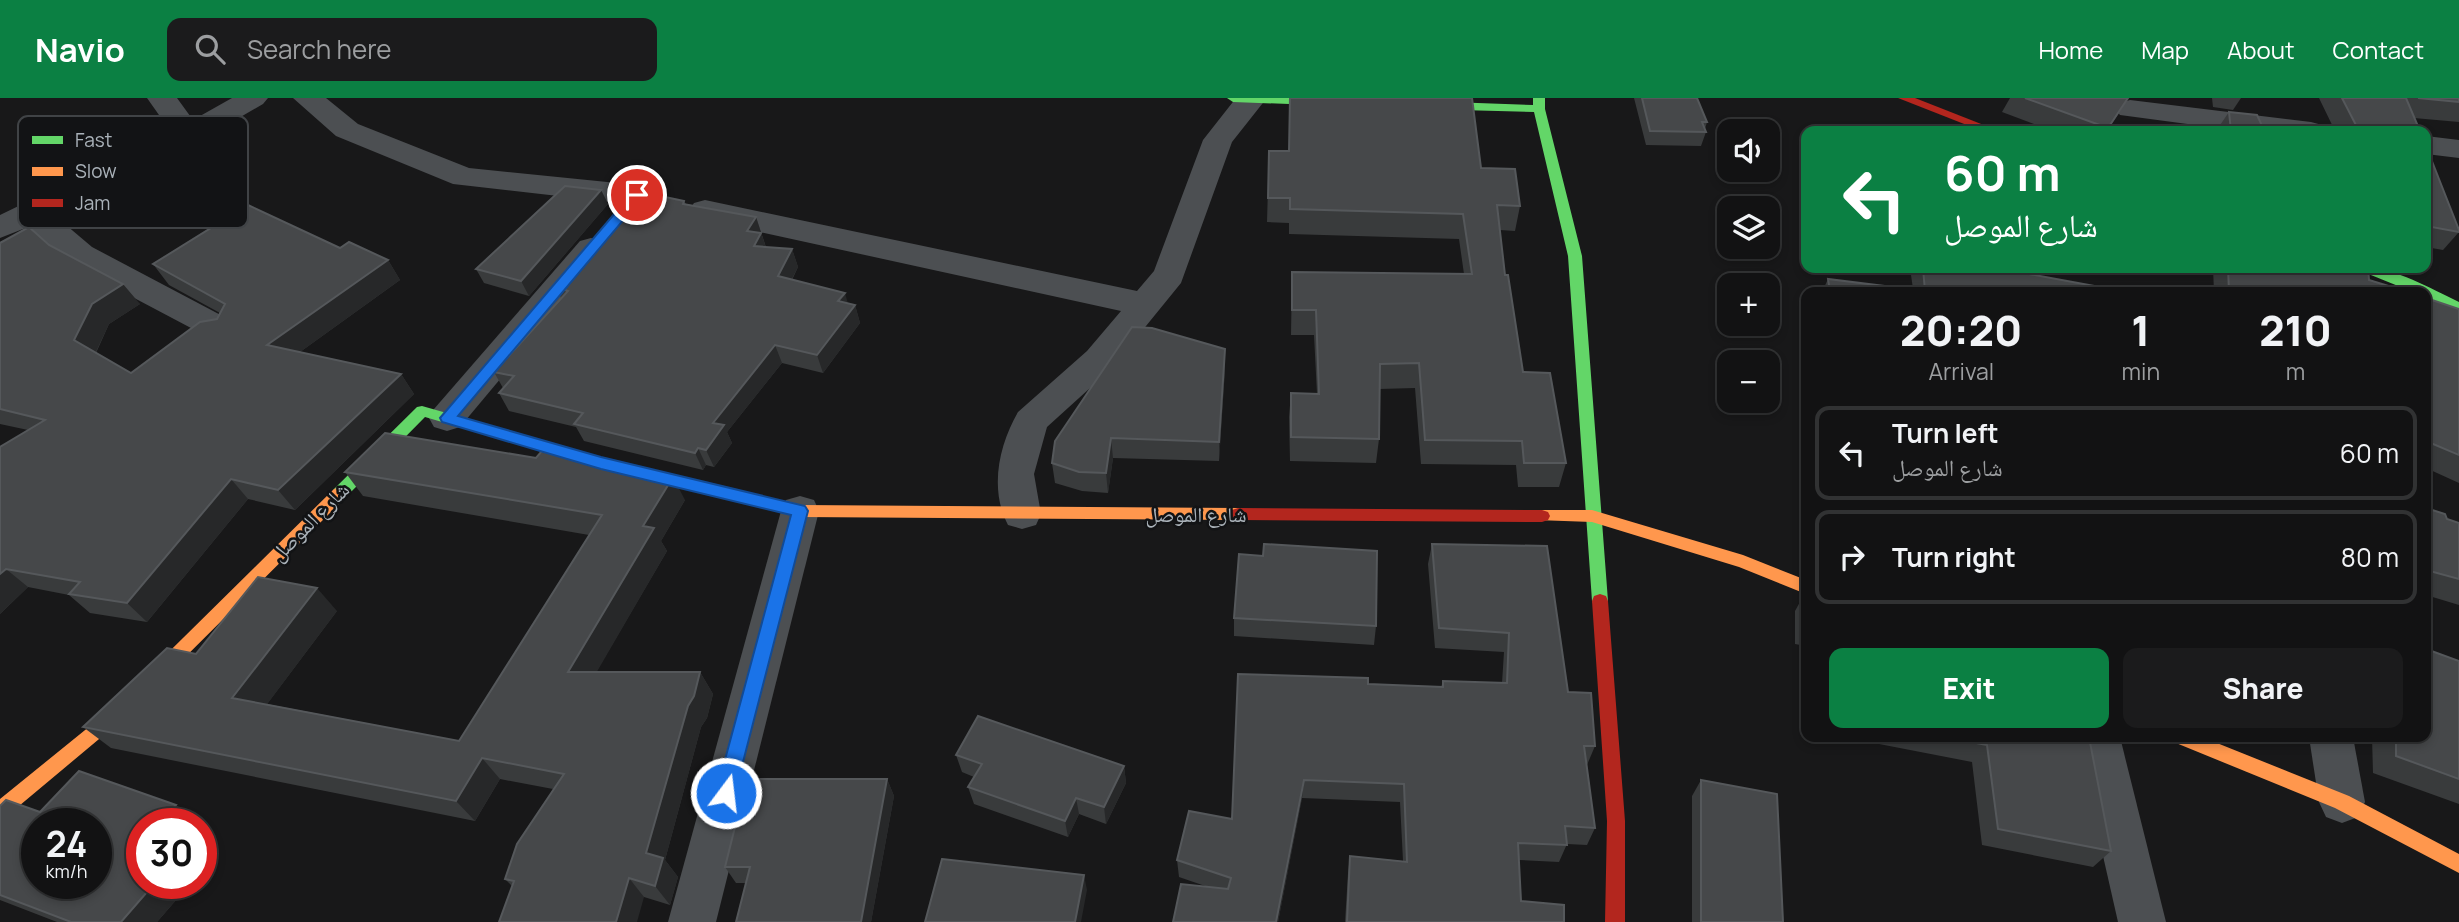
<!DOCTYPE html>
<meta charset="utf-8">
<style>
body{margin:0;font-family:Manrope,"Noto Naskh Arabic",sans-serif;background:#1b1b1c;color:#f1f3f6;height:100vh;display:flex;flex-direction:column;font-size:26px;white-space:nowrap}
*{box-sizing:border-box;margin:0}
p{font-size:23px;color:#9c9ea0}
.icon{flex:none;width:38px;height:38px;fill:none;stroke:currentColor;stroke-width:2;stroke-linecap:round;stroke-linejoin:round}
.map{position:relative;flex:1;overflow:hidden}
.details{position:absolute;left:1801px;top:189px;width:630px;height:455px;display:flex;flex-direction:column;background:#121213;border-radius:14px;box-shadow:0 4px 10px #0003,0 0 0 2px #313233}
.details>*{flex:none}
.guide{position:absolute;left:1801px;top:28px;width:630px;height:147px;border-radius:14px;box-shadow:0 4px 10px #0003,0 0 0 2px #313233;background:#0b8043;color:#fff;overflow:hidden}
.controls{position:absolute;left:1717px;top:21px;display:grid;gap:14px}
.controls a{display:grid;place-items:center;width:63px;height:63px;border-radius:14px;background:#121213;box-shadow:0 4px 10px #0003,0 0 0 2px #313233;font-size:35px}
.speed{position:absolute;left:21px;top:710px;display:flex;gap:14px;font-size:35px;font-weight:700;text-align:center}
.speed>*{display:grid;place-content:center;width:91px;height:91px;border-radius:50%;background:#121213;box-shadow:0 4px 10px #0003,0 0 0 2px #313233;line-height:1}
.speed small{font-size:18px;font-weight:400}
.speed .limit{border:10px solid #d22;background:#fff;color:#111}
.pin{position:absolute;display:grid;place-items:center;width:60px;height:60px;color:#fff;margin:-30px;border:4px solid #fff;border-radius:50%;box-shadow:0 2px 7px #0007}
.me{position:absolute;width:77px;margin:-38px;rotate:15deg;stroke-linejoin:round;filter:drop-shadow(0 0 5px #0008)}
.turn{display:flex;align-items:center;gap:24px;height:147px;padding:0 28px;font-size:32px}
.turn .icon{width:91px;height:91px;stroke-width:2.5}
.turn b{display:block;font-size:49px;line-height:60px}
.eta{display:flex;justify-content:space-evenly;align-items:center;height:119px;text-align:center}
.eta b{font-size:42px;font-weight:800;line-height:49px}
.action{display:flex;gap:14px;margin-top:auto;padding:14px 28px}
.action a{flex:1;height:80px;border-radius:14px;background:#0b8043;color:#fff;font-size:28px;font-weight:800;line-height:80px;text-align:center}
.action a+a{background:#1b1b1c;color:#f1f3f6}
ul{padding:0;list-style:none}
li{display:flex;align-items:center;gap:21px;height:94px;margin:0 14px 10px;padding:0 14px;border:4px solid #313233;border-radius:14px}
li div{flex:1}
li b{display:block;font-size:26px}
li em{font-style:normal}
header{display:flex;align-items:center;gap:42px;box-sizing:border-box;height:98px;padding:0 35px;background:#0b8043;color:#fff}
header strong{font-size:33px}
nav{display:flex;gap:38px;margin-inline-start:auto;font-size:24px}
.search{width:490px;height:63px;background:#1b1b1c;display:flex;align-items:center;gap:18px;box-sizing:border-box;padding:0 24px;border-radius:14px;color:#9c9ea0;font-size:26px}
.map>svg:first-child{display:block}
</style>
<header>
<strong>Navio</strong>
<div class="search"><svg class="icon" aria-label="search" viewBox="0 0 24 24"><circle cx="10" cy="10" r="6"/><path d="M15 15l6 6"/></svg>Search here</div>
<nav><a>Home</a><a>Map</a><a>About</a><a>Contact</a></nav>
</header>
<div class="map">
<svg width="2459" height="824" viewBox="0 0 2459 824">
<rect width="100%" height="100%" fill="#181819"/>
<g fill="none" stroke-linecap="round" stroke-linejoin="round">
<g fill="#4c4f52" fill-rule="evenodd">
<polygon points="147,0 177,0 193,22 232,0 268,0 263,6 199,43 53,116 92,149 232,223 237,231 232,239 220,243 208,239 68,165 28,129 0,140 0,117 171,34"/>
<polygon points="293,0 326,0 358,26 469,70 637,87 648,90 653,97 648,104 637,107 453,86 336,38"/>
<path d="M 1236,0 L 1266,1 L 1232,44 L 1181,185 L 1111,271 L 1047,329 L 1034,376 L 1041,416 L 1036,427 L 1022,431 L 1008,427 C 989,391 999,347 1018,314 L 1087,253 L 1121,213 L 705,122 L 694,119 L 689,112 L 694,105 L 705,102 L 1137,193 L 1154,173 L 1203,42 Z"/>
<polygon points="2130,2 2311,24 2322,27 2326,33 2240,33 2120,17 2115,11 2120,5"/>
<polygon points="2426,38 2459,42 2459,60 2426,56"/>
<polygon points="591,140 602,143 607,151 602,159 460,329 447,333 434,329 429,320 434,311 580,143"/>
<polygon points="800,398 814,402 819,413 716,824 668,824 781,413 786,402"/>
<polygon points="2076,639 2120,639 2166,824 2118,824"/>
<polygon points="2309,639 2353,639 2365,704 2358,719 2342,725 2326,719 2319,704"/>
</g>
<g fill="#63d668" fill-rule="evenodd">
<polygon points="1227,0 1341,0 1347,4 1341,8 1233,4"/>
<polygon points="1533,0 1545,0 1545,11 1582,158 1608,503 1606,508 1600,510 1594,508 1592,503 1568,158 1534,14 1422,11 1416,7 1422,3 1533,7"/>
<path d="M 2359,170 C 2393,168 2429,190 2459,204 L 2459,215 L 2426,199 L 2426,194 L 2413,194 L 2361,173 Z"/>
<polygon points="422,308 601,359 778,402 784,404 786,408 784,412 778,414 601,371 425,319 346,399 334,399 332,395 334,391 417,309"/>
</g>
<g fill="#ff974d" fill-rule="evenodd">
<polygon points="340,389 346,391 348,395 346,399 123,621 7,718 0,720 0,701 111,611 334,391"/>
<polygon points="778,402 800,407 1238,410 1244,412 1246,416 1244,420 1238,422 800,419 772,412 770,408 772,404"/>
<polygon points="1542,412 1592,412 1743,457 1806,482 1806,496 1739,469 1592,424 1536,422 1534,418 1536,414"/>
<polygon points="2173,639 2202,639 2349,698 2459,756 2459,775 2335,710 2176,645"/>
</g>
<g fill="#b3261e" fill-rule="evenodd">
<polygon points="1898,0 1915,0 1999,33 1982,33"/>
<polygon points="1238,410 1542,412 1548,414 1550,418 1548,422 1542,424 1238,422 1232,420 1230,416 1232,412"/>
<polygon points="1600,496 1606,498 1608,503 1625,723 1625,824 1605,824 1607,723 1592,503 1594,498"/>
</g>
</g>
<g fill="#393b3c">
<polygon points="1290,0 1481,70 1520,108 1515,133 1500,132 1505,177 1523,274 1566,365 1559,389 1518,389 1516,367 1421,366 1415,290 1379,291 1379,341 1376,365 1290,363 1289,319 1291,295 1317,296 1314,237 1291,237 1292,174 1464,176 1459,141 1289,136 1289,125 1267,124 1269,53 1289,53"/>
<polygon points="1634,0 1697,0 1707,24 1705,31 1706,34 1701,48 1646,47"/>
<polygon points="2010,0 2128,0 2107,33 2053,33 2002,14"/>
<polygon points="2212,0 2241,0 2233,12 2213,9"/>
<polygon points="2319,0 2459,0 2459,24 2414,20 2420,33 2335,33"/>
<polygon points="2229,14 2264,32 2288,33 2216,33"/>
<polygon points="2426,48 2459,132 2459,134 2443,152 2426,149"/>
<polygon points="601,92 608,106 529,198 484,185 476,171"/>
<polygon points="684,103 686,106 756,119 766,149 792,151 798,169 792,182 848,205 855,207 860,225 823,275 782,265 727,334 732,345 714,369 706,367 703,372 584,343 576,329 509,313 499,295 503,290 494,274 561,200 556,189"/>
<polygon points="0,145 49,147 140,206 109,226 96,255 131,275 217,221 220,215 169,187 153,166 340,150 388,162 400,182 300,254 401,276 414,296 295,412 248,401 147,524 90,515 69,497 28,489 0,516 28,332 0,326"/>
<polygon points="1915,170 2006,170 2018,174 2127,194 1822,194 1828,181 1913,191 1911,177"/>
<polygon points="2213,170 2368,170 2369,182 2408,194 2214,194"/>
<polygon points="2426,200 2459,211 2459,385 2426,370"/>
<polygon points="1225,271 1219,363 1113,360 1108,395 1082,393 1055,385 1052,365"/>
<polygon points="345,374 685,402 661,443 667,453 596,574 700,574 713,596 707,620 701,629 665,762 678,779 670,807 644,799 512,788 505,781 553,691 500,681 475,723 111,650 83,629 196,556 337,513 267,606 459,643 589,437 363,398"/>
<polygon points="2426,410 2447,421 2459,425 2459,507 2426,497"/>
<polygon points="1432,446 1568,594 1595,648 1587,667 1595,730 1587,747 1567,746 1559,764 1519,762 1521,803 1564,824 1345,824 1348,775 1350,758 1403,763 1400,704 1302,700 1278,824 1173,824 1208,789 1179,779 1177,762 1232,721 1368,586 1441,589 1443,583 1502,585 1504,554 1435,550 1428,466"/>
<polygon points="1805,495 1806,495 1806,548 1795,546 1795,513"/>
<polygon points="1234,520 1376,528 1374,547 1234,538"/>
<polygon points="2459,563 2459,706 2373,675 2372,639 2426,639"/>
<polygon points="1843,639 2089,639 2111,753 2093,769 1982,747 1972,664"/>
<polygon points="956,657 1124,668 1126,685 1106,726 1079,716 1068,739 974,706 968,689 974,679 962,674"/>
<polygon points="887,681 894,698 871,824 736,824 746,785 736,785 725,769"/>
<polygon points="1701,682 1783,824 1692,824 1692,698"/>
<polygon points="176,707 197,723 195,726 142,726 142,786 190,786 157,824 57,824 0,802 0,708 40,714"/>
</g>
<g fill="#272829">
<polygon points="2128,0 2117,18 2107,33 2106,33"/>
<polygon points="601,92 608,106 529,198 521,183"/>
<polygon points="756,119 767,153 760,166 747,133"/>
<polygon points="792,151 798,169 784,196 778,178"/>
<polygon points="388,162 400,182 282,267 267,247"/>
<polygon points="123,186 140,206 109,226 92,262 74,242 92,206"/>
<polygon points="845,195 850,213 838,203"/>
<polygon points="855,207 860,225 823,275 817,257"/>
<polygon points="775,247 782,265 727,334 732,345 714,369 706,352 713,325"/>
<polygon points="1225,251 1225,271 1219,363 1219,344"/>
<polygon points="401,276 414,296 295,412 278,392"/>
<polygon points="1111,340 1113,360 1108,395 1106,375"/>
<polygon points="698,350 706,367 703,372 695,355"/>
<polygon points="673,379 685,402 661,443 667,453 584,596 568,574 643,428"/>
<polygon points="231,381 248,401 147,524 127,505"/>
<polygon points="6,471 28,489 0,516 0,476"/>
<polygon points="317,490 337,513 256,621 232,600"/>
<polygon points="700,574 713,596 707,620 701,629 665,762 678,779 670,807 655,788 646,755 688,608"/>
<polygon points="482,660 500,681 475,723 456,703"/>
<polygon points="1124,668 1126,685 1106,726 1104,709"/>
<polygon points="887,681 894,698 871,824 861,824"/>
<polygon points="1304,682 1302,700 1278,824 1276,824"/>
<polygon points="1076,700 1079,716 1068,739 1065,723"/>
<polygon points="176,707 197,723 195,726 158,726"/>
<polygon points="1084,777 1087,792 1081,824 1075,824"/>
<polygon points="629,780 644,799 637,824 616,824"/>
<polygon points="154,786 190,786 157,824 121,824"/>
</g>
<g fill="#46484a" stroke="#55585b" stroke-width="2" fill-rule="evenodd">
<polygon points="1290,0 1472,0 1481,70 1515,71 1520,108 1497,107 1505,177 1508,177 1523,274 1550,275 1566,365 1524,365 1522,343 1425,342 1419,265 1380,266 1379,341 1291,339 1291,295 1319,296 1316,212 1292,212 1292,174 1472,176 1463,116 1290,111 1290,100 1268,100 1269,53 1289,53"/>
<polygon points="1642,0 1697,0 1707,24 1702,24 1706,34 1650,33"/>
<polygon points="2025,0 2128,0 2108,30"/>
<polygon points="2342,0 2406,0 2420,33 2359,33"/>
<polygon points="2418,0 2459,0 2459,4"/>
<polygon points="2229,14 2257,17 2264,32 2288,33 2231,33"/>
<polygon points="2426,48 2459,132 2459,134 2426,128"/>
<polygon points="565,88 601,92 521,183 476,171"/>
<polygon points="637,93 684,103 683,106 756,119 747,133 761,135 754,148 792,151 778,178 845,195 838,203 855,207 817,257 775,247 713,325 724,327 706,352 698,350 695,355 574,326 583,315 499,295 514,278 494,274 568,193 556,189"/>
<polygon points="248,107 340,150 349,144 388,162 267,247 401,276 278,392 231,381 127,505 69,496 80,484 6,471 0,476 0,349 45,322 0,311 0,145 29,129 49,147 123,186 92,206 74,242 131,275 200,224 217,221 225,206 153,166"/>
<polygon points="1923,170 2006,170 2018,172 2018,174 2127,194 1830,194 1828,181 1925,193"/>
<polygon points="2228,170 2368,170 2369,182 2408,194 2229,194"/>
<polygon points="2426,200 2459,211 2459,357 2426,343"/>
<polygon points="1132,229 1152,230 1225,251 1219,344 1111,340 1106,375 1079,374 1052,365 1055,343"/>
<polygon points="385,335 536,360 548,346 673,379 643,428 654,430 568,574 700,574 694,598 688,608 646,755 663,760 655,788 629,780 616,824 499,824 514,783 505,781 517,746 564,676 482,660 456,703 83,629 167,550 196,556 258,479 317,490 232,600 459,643 602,417 345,374"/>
<polygon points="2426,410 2445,416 2447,421 2459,425 2459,481 2426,472"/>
<polygon points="1264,446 1377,453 1376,528 1234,520 1239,456 1263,458"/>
<polygon points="1432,446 1547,448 1568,594 1591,595 1595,648 1584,648 1595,730 1565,728 1567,747 1518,745 1521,803 1564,807 1564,824 1347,824 1350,758 1407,764 1404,686 1304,682 1276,824 1173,824 1181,786 1228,791 1231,780 1177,762 1189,713 1232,721 1238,576 1368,580 1368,586 1443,589 1443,583 1507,585 1509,535 1439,530"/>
<polygon points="1805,495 1806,495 1806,527"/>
<polygon points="2426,551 2459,563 2459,681 2396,658 2396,639 2426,639"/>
<polygon points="978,618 1124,668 1104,709 1076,700 1065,723 968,689 982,666 956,657"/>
<polygon points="1944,639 2089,639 2111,753 1998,731 1987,647"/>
<path d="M 79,673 L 176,707 L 158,726 L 142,726 L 142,745 L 137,750 L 142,751 L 142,786 L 154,786 L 121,824 L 71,824 L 0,797 L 0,708 L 6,702 L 40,714 ZM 37,726 L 96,726 L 96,786 L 37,786 Z"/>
<polygon points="747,681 887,681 861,824 736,824 750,769 725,769"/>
<polygon points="1701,682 1777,696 1783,824 1701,824"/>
<polygon points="942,761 1084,777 1075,824 925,824"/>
</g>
<polygon fill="#1a73e8" stroke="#114b97" stroke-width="2" points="637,93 642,94 642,100 458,318 601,359 805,408 808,413 735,695 732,701 726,704 719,701 716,695 791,417 601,371 442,324 440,320 633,94"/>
<g text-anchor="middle" stroke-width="5" stroke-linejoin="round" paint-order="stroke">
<g font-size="21" fill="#aab2b9" stroke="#121315">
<text x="1196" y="424">شارع الموصل</text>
<text transform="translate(310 424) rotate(-45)" y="7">شارع الموصل</text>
</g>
</g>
<rect x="18" y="18" width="230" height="112" rx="10" fill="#121315" stroke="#404346" stroke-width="2"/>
<rect x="32" y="38" width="31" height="8" fill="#63d668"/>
<rect x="32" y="69" width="31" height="9" fill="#ff974d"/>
<rect x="32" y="101" width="31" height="8" fill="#b3261e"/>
<g font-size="19" fill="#aab2b9">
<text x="75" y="49">Fast</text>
<text x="75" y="80">Slow</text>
<text x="75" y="112">Jam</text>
</g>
</svg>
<div class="controls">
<a><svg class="icon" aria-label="sound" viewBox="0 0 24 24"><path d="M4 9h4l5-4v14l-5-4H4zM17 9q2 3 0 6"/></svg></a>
<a><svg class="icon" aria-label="layers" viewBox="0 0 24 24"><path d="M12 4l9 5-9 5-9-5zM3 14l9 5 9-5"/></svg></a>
<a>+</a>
<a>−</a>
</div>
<div class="speed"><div>24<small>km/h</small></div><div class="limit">30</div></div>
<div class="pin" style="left:637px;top:97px;background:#d93025"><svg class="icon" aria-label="arrive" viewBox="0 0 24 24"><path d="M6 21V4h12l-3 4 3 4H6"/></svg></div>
<svg class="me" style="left:726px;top:695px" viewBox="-20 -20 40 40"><circle r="17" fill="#1a73e8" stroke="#fff" stroke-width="3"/><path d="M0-11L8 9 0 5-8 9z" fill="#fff"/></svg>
<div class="guide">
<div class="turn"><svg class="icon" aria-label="left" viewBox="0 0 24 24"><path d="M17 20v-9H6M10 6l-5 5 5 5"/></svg><div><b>60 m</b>شارع الموصل</div></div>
</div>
<section class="details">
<div class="eta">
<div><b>20:20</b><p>Arrival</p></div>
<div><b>1</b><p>min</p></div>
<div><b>210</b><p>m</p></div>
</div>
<ul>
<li><svg class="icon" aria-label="left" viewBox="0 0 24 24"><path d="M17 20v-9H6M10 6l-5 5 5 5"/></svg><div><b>Turn left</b><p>شارع الموصل</p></div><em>60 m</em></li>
<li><svg class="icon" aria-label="right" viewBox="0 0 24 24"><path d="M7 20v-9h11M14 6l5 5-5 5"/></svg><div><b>Turn right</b></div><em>80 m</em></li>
</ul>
<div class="action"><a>Exit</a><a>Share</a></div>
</section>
</div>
